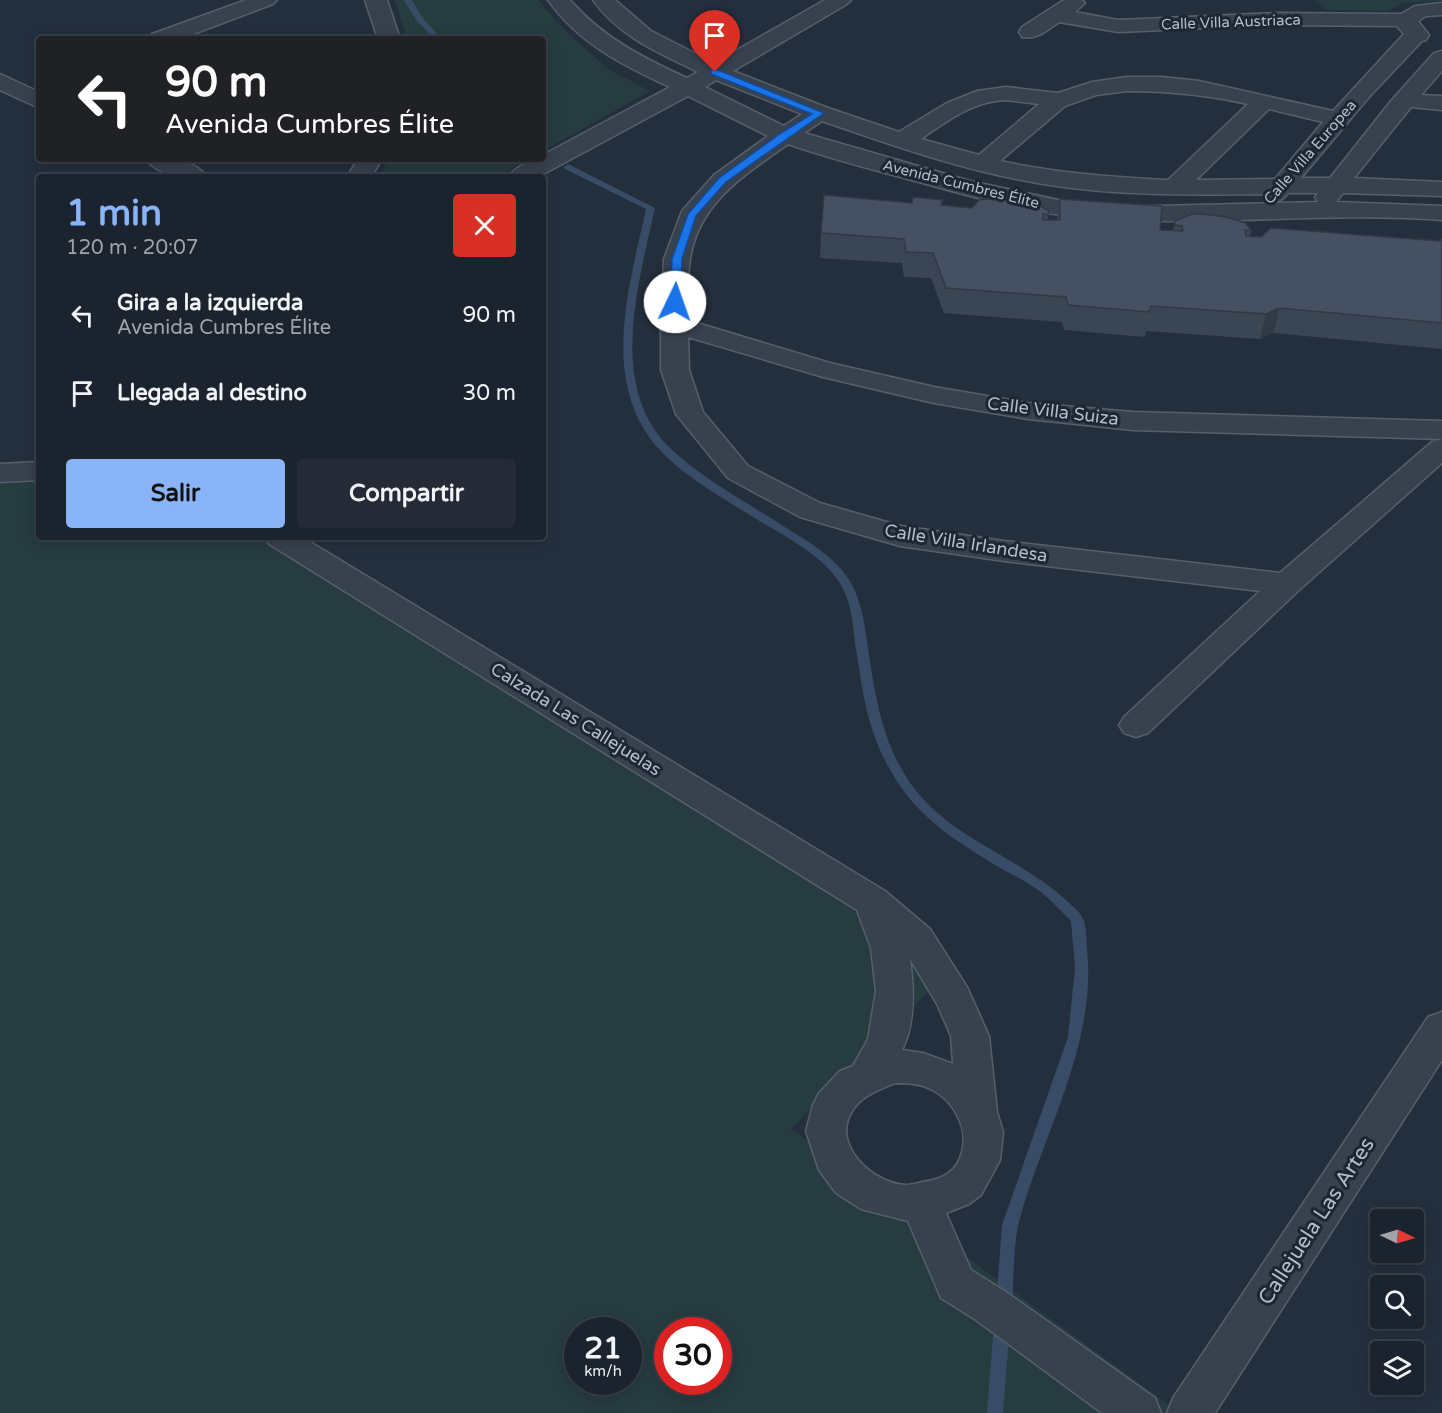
<!DOCTYPE html>
<html lang="es">
<meta charset="utf-8">
<style>
body{margin:0;font-family:"Varela Round",sans-serif;background:#242b36;color:#f1f3f6;height:100vh;display:flex;flex-direction:column;font-size:22px;white-space:nowrap}
*{box-sizing:border-box;margin:0}
p{font-size:20px;color:#a0a4aa}
.icon{flex:none;width:33px;height:33px;fill:none;stroke:currentColor;stroke-width:2;stroke-linecap:round;stroke-linejoin:round}
.map{position:relative;flex:1;overflow:hidden}
.details{position:absolute;left:36px;top:174px;width:510px;height:366px;display:flex;flex-direction:column;background:#1b232e;border-radius:6px;box-shadow:0 3px 15px #0003,0 0 0 2px #39404a}
.details>*{flex:none}
.top-card{position:absolute;left:36px;top:36px;width:510px;height:126px;border-radius:6px;box-shadow:0 3px 15px #0003,0 0 0 2px #39404a;background:#202124;color:#fff;overflow:hidden}
.needle{width:39px;rotate:95deg}
.fabs{position:absolute;left:1370px;top:1209px;display:grid;gap:12px}
.fabs a{display:grid;place-items:center;width:54px;height:54px;border-radius:6px;background:#1b232e;box-shadow:0 3px 15px #0003,0 0 0 2px #39404a;font-size:30px}
.speed{position:absolute;left:564px;top:1317px;display:flex;gap:12px;font-size:30px;font-weight:700;text-align:center}
.speed>*{display:grid;place-content:center;width:78px;height:78px;border-radius:50%;background:#1b232e;box-shadow:0 3px 15px #0003,0 0 0 2px #39404a;line-height:1}
.speed small{font-size:15px;font-weight:400}
.speed .limit{border:9px solid #d22;background:#fff;color:#111}
.pin{position:absolute;display:grid;place-items:center;width:51px;height:51px;color:#fff;margin:-62px -26px;border-radius:50% 50% 50% 0;rotate:-45deg;box-shadow:0 0 6px #0007}
.pin .icon{rotate:45deg}
.me{position:absolute;width:66px;margin:-33px;rotate:3deg;stroke-linejoin:round;filter:drop-shadow(0 0 4px #0008)}
.turn{display:flex;align-items:center;gap:21px;height:126px;padding:0 30px;font-size:27px}
.turn .icon{width:78px;height:78px;stroke-width:2.5}
.turn b{display:block;font-size:42px;line-height:51px}
.round{display:grid;place-items:center;flex:none;width:63px;height:63px;border-radius:6px;background:#242b36}
.summary{display:flex;align-items:center;justify-content:space-between;height:102px;padding:0 30px}
h1{font-size:36px;font-weight:700;line-height:45px;color:#8ab4f8}
.button{display:flex;gap:12px;margin-top:auto;padding:12px 30px}
.button a{flex:1;height:69px;border-radius:6px;background:#8ab4f8;color:#111;font-size:24px;font-weight:700;line-height:69px;text-align:center}
.button a+a{background:#242b36;color:#f1f3f6}
ul{padding:0;list-style:none}
li{display:flex;align-items:center;gap:18px;height:78px;padding:0 30px}
li div{flex:1}
li b{display:block;font-size:22px}
li em{font-style:normal}
.map>svg:first-child{display:block}
</style>
<div class="map">
<svg width="1442" height="1413" viewBox="0 0 1442 1413">
<rect width="100%" height="100%" fill="#242f3e"/>
<g fill="#263c3f" fill-rule="evenodd">
<polygon points="395,0 538,0 565,30 608,69 650,91 543,151 543,39 407,39"/>
<polygon points="1315,0 1442,0 1442,1 1403,3 1388,11 1327,10"/>
<polygon points="389,159 529,159 497,177 379,177"/>
<path d="M 39,476 L 39,537 L 272,537 L 876,907 L 931,989 L 791,1129 L 1180,1413 L 0,1413 L 0,477 ZM 578,1330 L 628,1330 L 628,1382 L 578,1382 ZM 668,1330 L 718,1330 L 718,1382 L 668,1382 Z"/>
</g>
<g fill="none" stroke-linecap="round" stroke-linejoin="round">
<g fill="#394c67" fill-rule="evenodd">
<polygon points="404,0 412,0 422,17 442,39 434,39 416,20"/>
<path d="M 568,164 L 655,208 C 639,282 607,386 669,447 C 700,477 741,499 777,522 C 803,539 837,556 852,585 C 862,604 865,627 868,648 C 876,703 885,758 924,800 C 965,844 1026,861 1069,903 C 1073,907 1080,912 1082,917 C 1087,925 1086,940 1087,949 C 1097,1045 1043,1132 1019,1222 C 1013,1244 1014,1283 1012,1307 L 1010,1312 L 1004,1314 L 998,1312 L 996,1307 L 1002,1225 L 1068,1037 L 1075,967 L 1071,921 C 1061,911 1052,901 1041,892 C 1029,883 1015,876 1002,869 C 946,835 908,812 880,750 C 865,716 861,680 855,643 C 853,624 851,599 839,582 C 821,554 784,536 756,519 C 725,499 684,477 659,449 C 599,382 629,288 646,209 L 565,169 L 564,167 Z"/>
<polygon points="1002,1317 1008,1319 1010,1324 1003,1413 987,1413 994,1324 996,1319"/>
</g>
<g stroke="#565f6c" stroke-width="3">
<g id="minor">
<polygon points="246,0 277,0 273,4 180,39 149,39 152,34"/>
<polygon points="365,0 387,0 400,39 378,39"/>
<path d="M 548,0 L 570,0 C 602,37 643,58 687,78 L 698,72 C 660,53 619,37 593,0 L 615,0 L 651,31 L 714,63 L 825,0 L 851,0 L 847,4 L 733,71 L 828,108 L 899,132 L 947,103 L 977,91 L 1006,87 L 1058,93 L 1092,82 L 1127,77 L 1162,77 L 1199,81 L 1333,111 L 1404,34 L 1397,26 L 1280,25 L 1118,32 L 1059,22 C 1047,30 1037,40 1022,37 L 1019,32 L 1022,27 L 1064,0 L 1082,0 L 1085,3 L 1075,12 L 1118,20 L 1280,13 L 1401,14 L 1415,6 L 1442,3 L 1442,15 L 1426,16 L 1418,21 L 1429,35 L 1426,40 L 1422,41 L 1369,97 L 1301,178 L 1330,178 L 1391,101 L 1434,53 L 1442,51 L 1442,71 L 1421,95 L 1442,96 L 1442,110 L 1411,107 L 1354,178 L 1442,182 L 1442,196 L 1343,193 L 1336,202 L 1442,206 L 1442,220 C 1333,212 1224,225 1115,220 C 1048,218 983,200 919,182 C 875,170 831,159 788,144 C 745,175 699,202 690,259 C 687,279 688,300 687,320 L 830,363 L 934,387 L 1028,403 L 1133,412 L 1442,421 L 1442,439 L 1133,430 L 1028,419 L 934,403 L 823,377 L 688,337 L 689,370 L 703,412 L 748,466 L 820,503 L 901,526 L 1004,541 L 1280,573 L 1432,442 L 1442,439 L 1442,463 L 1298,591 L 1148,733 L 1136,737 L 1124,733 L 1119,725 L 1124,717 L 1260,591 L 1004,561 L 900,546 L 800,517 L 728,478 L 676,414 L 661,370 L 661,324 L 664,259 L 682,211 L 714,175 L 768,136 L 688,96 L 538,177 L 508,177 C 515,167 532,159 543,159 L 543,155 L 670,87 C 624,66 578,43 548,0 ZM 716,80 L 802,114 L 784,126 L 705,87 ZM 1127,91 C 1168,91 1208,95 1248,104 L 1168,180 C 1111,177 1056,173 1000,161 L 1065,106 L 1096,95 ZM 1006,100 L 1039,104 L 979,155 L 921,139 C 947,121 973,101 1006,100 ZM 1269,109 L 1323,122 L 1275,179 L 1196,180 ZM 822,121 C 894,146 968,172 1043,184 C 1116,196 1189,195 1263,194 L 1265,200 C 1276,203 1281,202 1288,193 L 1318,193 L 1315,197 L 1318,202 L 1155,206 L 1114,206 L 1063,201 L 970,181 L 804,133 Z"/>
<polygon points="0,74 39,92 39,108 0,90"/>
<path d="M 146,159 C 167,159 194,158 207,177 C 187,177 159,178 146,159 Z"/>
<polygon points="358,159 382,159 371,177 347,177"/>
<polygon points="39,462 39,480 0,482 0,464"/>
<path d="M 265,537 L 302,537 L 885,891 L 930,929 L 967,987 L 989,1036 L 997,1112 L 1003,1132 L 1000,1160 L 981,1195 L 969,1204 L 946,1213 L 971,1270 L 1006,1292 L 1155,1398 L 1161,1413 L 1102,1413 L 976,1320 L 941,1298 L 908,1221 L 861,1209 L 836,1193 L 819,1170 L 806,1131 L 813,1105 L 819,1093 L 840,1071 L 853,1066 L 868,1039 L 876,991 L 871,948 L 857,910 L 269,544 ZM 910,959 L 937,1004 L 951,1036 L 953,1064 L 923,1053 L 902,1050 C 916,1023 914,988 910,959 ZM 895,1083 C 904,1083 914,1083 923,1086 C 952,1095 972,1129 960,1158 C 955,1172 941,1179 928,1181 C 921,1182 913,1185 905,1185 C 874,1183 832,1147 851,1113 C 860,1096 879,1090 895,1083 Z"/>
<polygon points="1442,1012 1442,1060 1215,1413 1167,1413 1173,1398 1428,1017"/>
</g>
</g>
<use href="#minor" fill="#38414e" fill-rule="evenodd"/>
</g>
<polygon fill="#3b4654" points="1060,199 1160,230 1173,231 1175,221 1251,231 1250,237 1440,241 1442,239 1442,349 1274,333 1260,339 1146,331 1145,337 1064,330 1062,322 944,313 931,278 904,277 902,263 820,258 821,233 912,203 972,208 1049,211 1048,220 1057,220"/>
<polygon fill="#303945" points="1279,308 1274,333 1260,339 1266,314"/>
<polygon fill="#455162" stroke="#303945" stroke-width="1.5" points="824,195 912,203 913,197 943,200 941,205 972,208 979,200 1007,197 1038,204 1049,211 1048,215 1043,214 1043,220 1060,220 1060,199 1162,206 1160,230 1183,231 1182,226 1174,225 1175,221 1192,214 1202,214 1226,217 1246,223 1251,231 1245,230 1246,236 1261,237 1271,228 1440,241 1442,239 1442,323 1279,308 1266,314 1151,306 1149,312 1068,305 1066,297 946,288 933,253 906,252 904,239 821,233"/>
<polygon fill="#1a73e8" stroke="#114b97" stroke-width="1.5" points="711,70 718,70 824,113 726,182 696,216 682,259 680,302 675,305 670,302 672,259 688,214 719,178 781,133 812,114 711,74"/>
<g text-anchor="middle" stroke-width="6" stroke-linejoin="round" paint-order="stroke">
<g font-size="15" fill="#b4bcc9" stroke="#1d2633">
<text transform="translate(1231 22) rotate(-2)" y="5">Calle Villa Austriaca</text>
<text transform="translate(1310 152) rotate(-49)" y="5">Calle Villa Europea</text>
<text transform="translate(961 184) rotate(14)" y="5">Avenida Cumbres Élite</text>
</g>
<g font-size="18" fill="#b4bcc9" stroke="#1d2633">
<text transform="translate(1053 411) rotate(7)" y="6">Calle Villa Suiza</text>
<text transform="translate(966 543) rotate(9)" y="6">Calle Villa Irlandesa</text>
<text transform="translate(576 719) rotate(32)" y="6">Calzada Las Callejuelas</text>
</g>
<g font-size="21" fill="#b4bcc9" stroke="#1d2633">
<text transform="translate(1316 1221) rotate(-57)" y="7">Callejuela Las Artes</text>
</g>
</g>
</svg>
<div class="fabs">
<a><svg class="needle" viewBox="-14 -14 28 28"><path d="M0-13l5 13h-10z" fill="#e53935"/><path d="M0 13l5-13h-10z" fill="#a0a4aa"/></svg></a>
<a><svg class="icon" aria-label="search" viewBox="0 0 24 24"><circle cx="10" cy="10" r="6"/><path d="M15 15l6 6"/></svg></a>
<a><svg class="icon" aria-label="layers" viewBox="0 0 24 24"><path d="M12 4l9 5-9 5-9-5zM3 14l9 5 9-5"/></svg></a>
</div>
<div class="speed"><div>21<small>km/h</small></div><div class="limit">30</div></div>
<div class="pin" style="left:715px;top:72px;background:#d93025"><svg class="icon" aria-label="arrive" viewBox="0 0 24 24"><path d="M6 21V4h12l-3 4 3 4H6"/></svg></div>
<svg class="me" style="left:675px;top:302px" viewBox="-20 -20 40 40"><circle r="19" fill="#fff"/><path d="M0-13L10 11 0 6-10 11z" fill="#1a73e8"/></svg>
<div class="top-card">
<div class="turn"><svg class="icon" aria-label="left" viewBox="0 0 24 24"><path d="M17 20v-9H6M10 6l-5 5 5 5"/></svg><div><b>90 m</b>Avenida Cumbres Élite</div></div>
</div>
<section class="details">
<div class="summary"><div><h1>1 min</h1><p>120 m · 20:07</p></div><a class="round" style="background:#d93025;color:#fff"><svg class="icon" aria-label="close" viewBox="0 0 24 24"><path d="M6 6l12 12M18 6L6 18"/></svg></a></div>
<ul>
<li><svg class="icon" aria-label="left" viewBox="0 0 24 24"><path d="M17 20v-9H6M10 6l-5 5 5 5"/></svg><div><b>Gira a la izquierda</b><p>Avenida Cumbres Élite</p></div><em>90 m</em></li>
<li><svg class="icon" aria-label="arrive" viewBox="0 0 24 24"><path d="M6 21V4h12l-3 4 3 4H6"/></svg><div><b>Llegada al destino</b></div><em>30 m</em></li>
</ul>
<div class="button"><a>Salir</a><a>Compartir</a></div>
</section>
</div>
